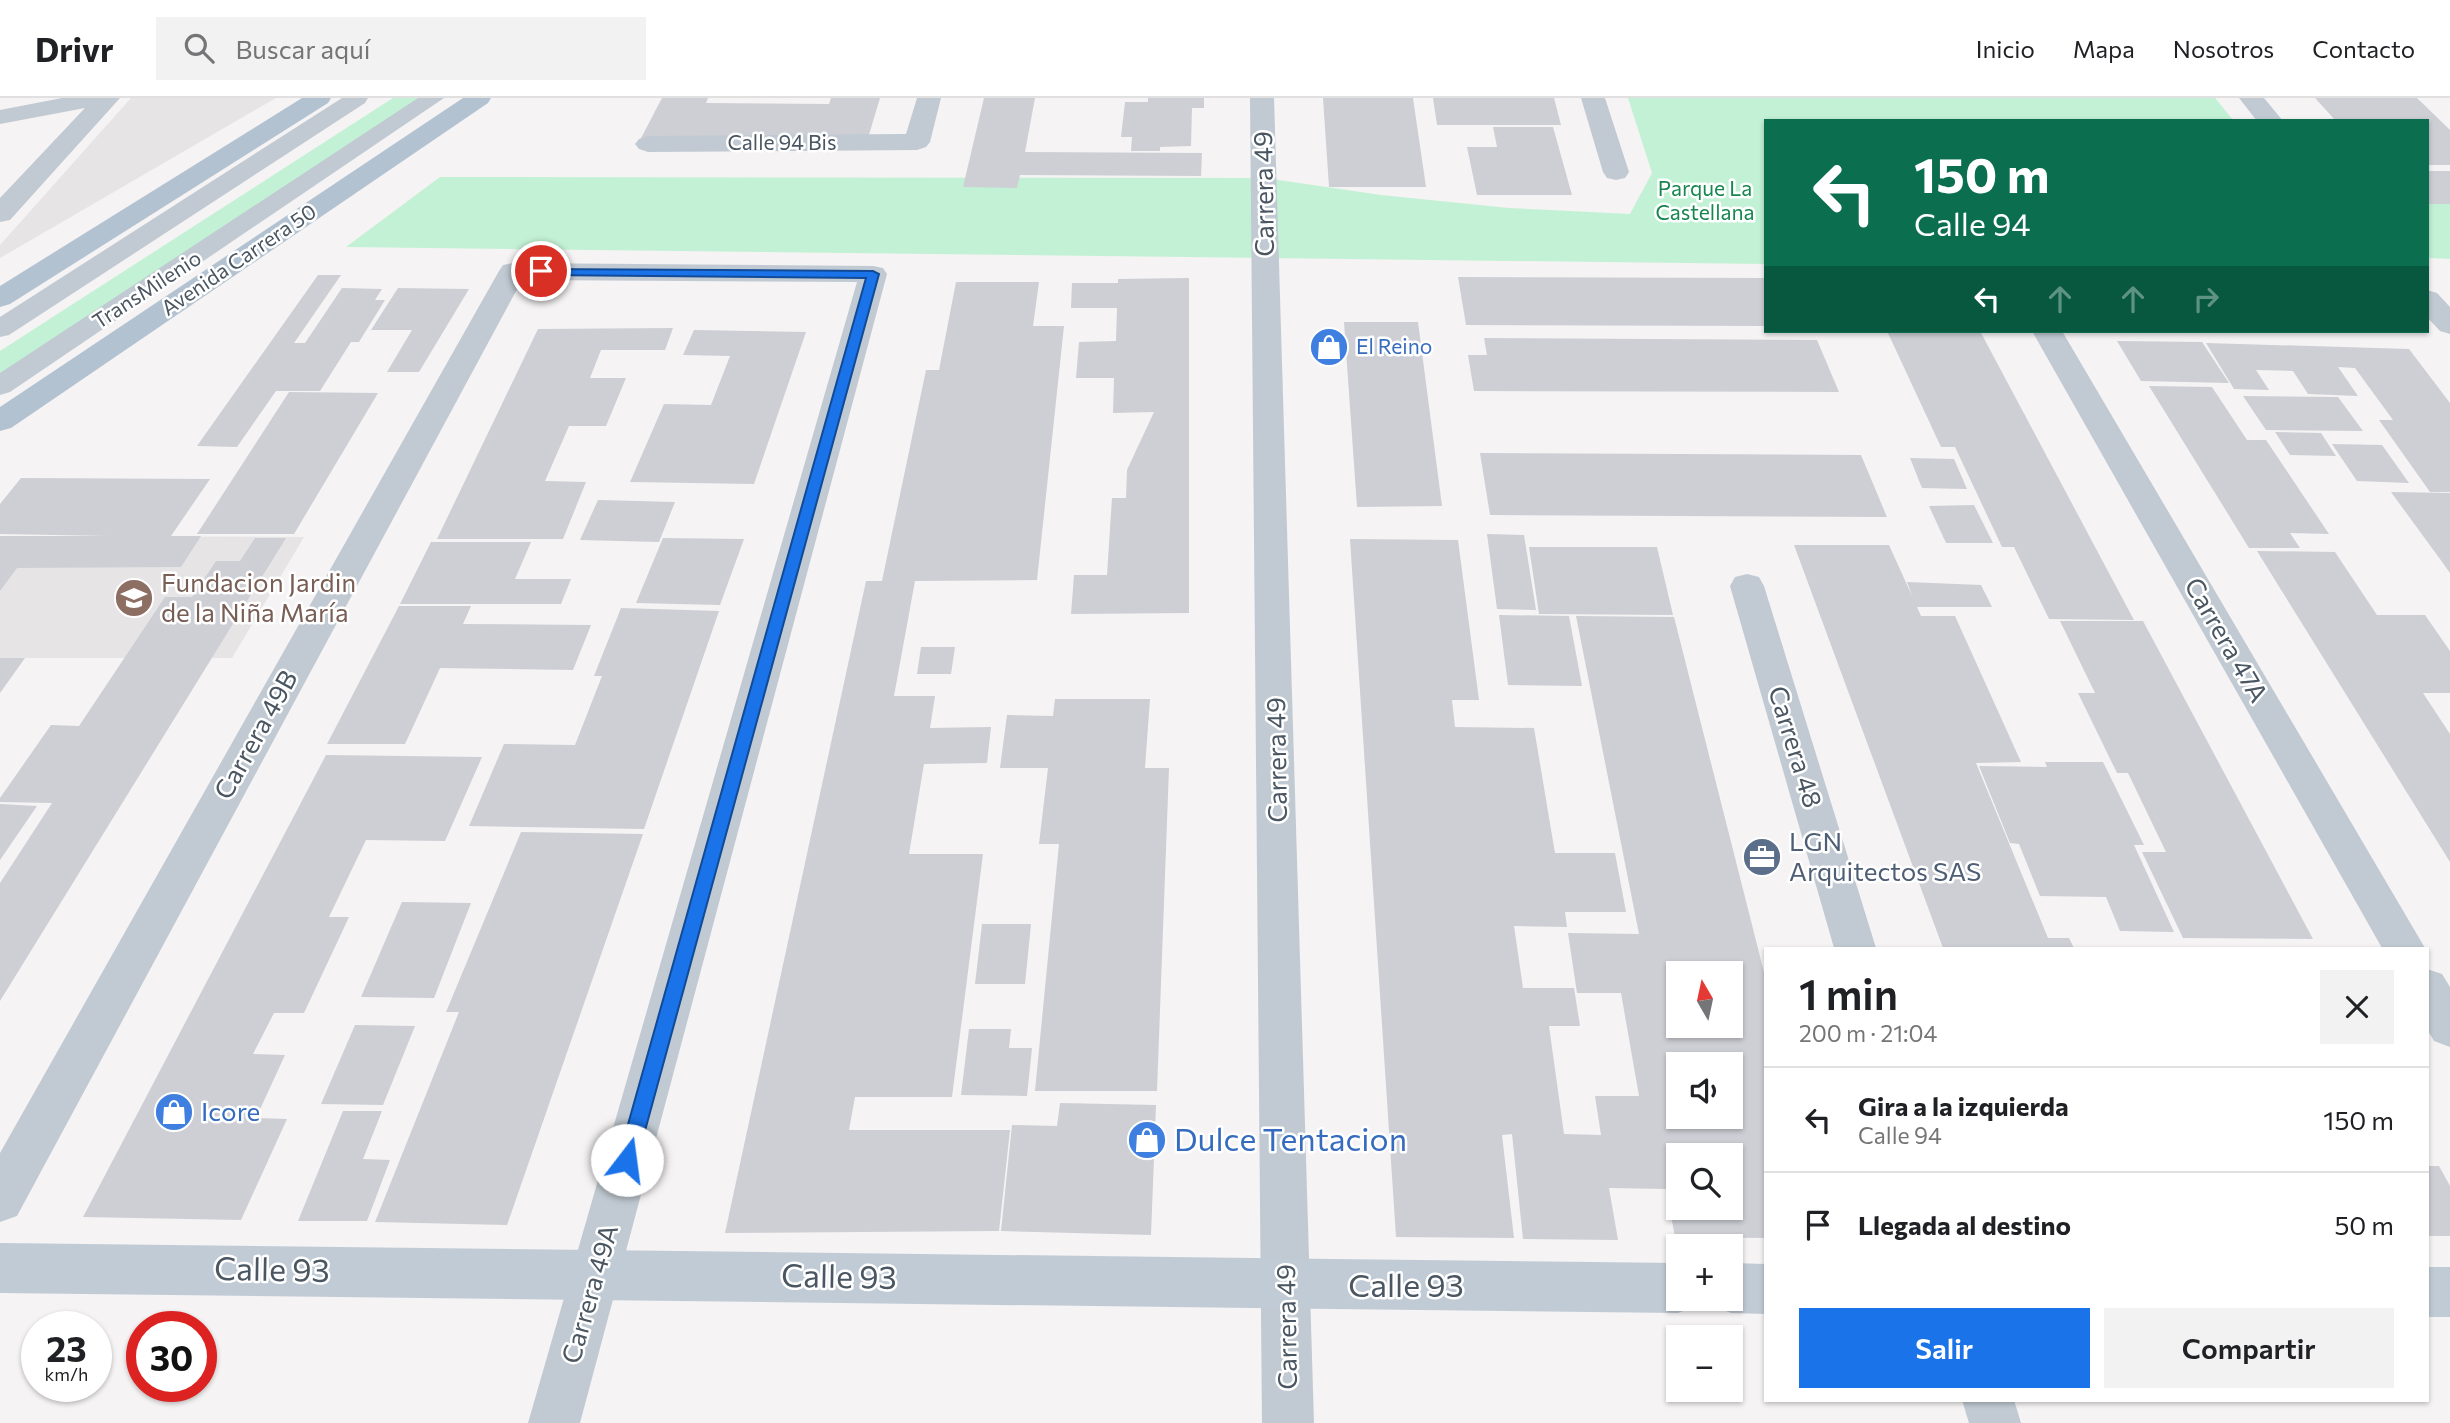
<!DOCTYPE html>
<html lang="es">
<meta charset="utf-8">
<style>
body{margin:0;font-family:Commissioner,sans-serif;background:#f2f2f2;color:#202124;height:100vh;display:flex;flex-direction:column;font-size:26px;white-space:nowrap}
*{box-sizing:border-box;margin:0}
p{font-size:23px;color:#757577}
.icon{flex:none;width:38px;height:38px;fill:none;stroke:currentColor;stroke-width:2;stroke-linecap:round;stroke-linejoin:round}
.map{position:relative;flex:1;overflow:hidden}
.side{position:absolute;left:1764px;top:849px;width:665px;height:455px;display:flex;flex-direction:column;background:#fff;border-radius:0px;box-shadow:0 2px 5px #0004}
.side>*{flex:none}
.banner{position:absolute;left:1764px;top:21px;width:665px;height:214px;border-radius:0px;box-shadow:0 2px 5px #0004;background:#0b6e4f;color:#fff;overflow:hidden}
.needle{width:46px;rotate:351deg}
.fabs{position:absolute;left:1666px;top:863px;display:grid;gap:14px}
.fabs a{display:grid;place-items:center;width:77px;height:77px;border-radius:0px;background:#fff;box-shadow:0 2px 5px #0004;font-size:35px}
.speed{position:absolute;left:21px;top:1213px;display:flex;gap:14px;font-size:35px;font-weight:700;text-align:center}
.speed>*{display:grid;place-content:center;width:91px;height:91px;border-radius:50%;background:#fff;box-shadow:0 2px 5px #0004;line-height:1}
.speed small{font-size:18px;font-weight:400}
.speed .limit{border:10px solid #d22;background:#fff;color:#111}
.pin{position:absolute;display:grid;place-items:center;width:60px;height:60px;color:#fff;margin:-30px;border:4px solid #fff;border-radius:50%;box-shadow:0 2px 7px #0007}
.me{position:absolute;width:77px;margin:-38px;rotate:15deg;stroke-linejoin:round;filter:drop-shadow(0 0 5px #0008)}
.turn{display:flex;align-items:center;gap:24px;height:147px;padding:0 35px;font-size:32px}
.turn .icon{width:91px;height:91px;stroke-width:2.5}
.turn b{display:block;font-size:49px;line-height:60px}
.lanes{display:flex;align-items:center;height:66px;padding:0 35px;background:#0003;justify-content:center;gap:35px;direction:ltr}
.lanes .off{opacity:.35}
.round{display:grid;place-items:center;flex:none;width:74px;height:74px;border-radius:0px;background:#f2f2f2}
.headline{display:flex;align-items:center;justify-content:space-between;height:119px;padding:0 35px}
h1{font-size:42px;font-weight:600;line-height:52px}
.button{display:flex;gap:14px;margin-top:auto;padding:14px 35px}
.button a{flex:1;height:80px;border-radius:0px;background:#1a73e8;color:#fff;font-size:28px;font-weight:600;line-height:80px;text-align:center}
.button a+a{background:#f2f2f2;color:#202124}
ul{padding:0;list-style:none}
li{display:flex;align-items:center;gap:21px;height:105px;padding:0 35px;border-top:2px solid #e0e0e0}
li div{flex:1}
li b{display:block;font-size:26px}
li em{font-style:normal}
header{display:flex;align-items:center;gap:42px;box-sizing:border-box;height:98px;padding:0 35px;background:#fff;border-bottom:2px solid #e0e0e0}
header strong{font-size:33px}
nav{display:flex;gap:38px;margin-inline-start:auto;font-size:24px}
.search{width:490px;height:63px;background:#f2f2f2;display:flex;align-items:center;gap:18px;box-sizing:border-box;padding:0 24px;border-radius:0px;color:#757577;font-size:26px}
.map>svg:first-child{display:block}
</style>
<header>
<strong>Drivr</strong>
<div class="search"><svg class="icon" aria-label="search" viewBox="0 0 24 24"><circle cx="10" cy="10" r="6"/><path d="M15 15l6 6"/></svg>Buscar aquí</div>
<nav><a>Inicio</a><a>Mapa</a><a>Nosotros</a><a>Contacto</a></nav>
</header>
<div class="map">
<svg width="2450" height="1325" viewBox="0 0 2450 1325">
<rect width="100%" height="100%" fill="#f5f3f3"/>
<g fill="#e6e4e5">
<polygon points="131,0 276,0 0,160 0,147"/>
<polygon points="0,438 304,439 232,560 0,560"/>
</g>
<g fill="#c3f1d5">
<polygon points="393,0 420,0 0,277 0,253"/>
<polygon points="1628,0 2215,0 2234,23 1766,23 1766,166 346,149 440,79 1264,80 1381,97 1509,110 1630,116 1652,75"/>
<polygon points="2427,92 2450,92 2450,161 2430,160 2427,158"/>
</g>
<g fill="#cdcfd5" fill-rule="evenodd">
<polygon points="662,0 708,0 706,5 829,6 831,0 880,0 868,40 639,44"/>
<polygon points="984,0 1035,0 1025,54 1202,55 1201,78 1020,77 1017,90 963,89"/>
<polygon points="1148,0 1204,0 1204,10 1192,10 1191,48 1160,49 1160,53 1131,53 1132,39 1121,39 1125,4 1148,4"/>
<polygon points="1323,0 1413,0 1426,89 1329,89"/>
<polygon points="1433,0 1554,0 1561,27 1437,27"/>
<polygon points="2315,0 2417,0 2450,32 2450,67 2427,67 2427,23 2336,23"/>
<polygon points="1493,29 1553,29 1572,97 1477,97 1467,49 1497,49"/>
<rect x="2427" y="73" width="23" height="33"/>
<polygon points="318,177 341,177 294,245 305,245 342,190 382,191 375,202 385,202 359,244 351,244 320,293 276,293 237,349 197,348"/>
<polygon points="1458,179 1766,180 1766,228 1466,227"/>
<polygon points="1189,180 1189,515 1071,516 1074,477 1107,477 1112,400 1126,400 1127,372 1154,314 1113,315 1114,280 1076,280 1079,244 1116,243 1117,210 1071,210 1072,185 1118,185 1118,181"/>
<polygon points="956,184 1039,184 1033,228 1064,228 1037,482 915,483 894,598 935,598 930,630 991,629 987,665 924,666 909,756 983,756 952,999 855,999 849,1032 1010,1032 999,1133 725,1135 866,483 882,483 926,272 939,272"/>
<polygon points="398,190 469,191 419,274 387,274 412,232 371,232"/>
<polygon points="1344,224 1418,224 1442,408 1357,409"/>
<polygon points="673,230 665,252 601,252 590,280 626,280 606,328 569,328 545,383 586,384 563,441 437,441 538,231"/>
<polygon points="694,232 806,234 754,386 630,384 664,306 711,307 730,258 683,257"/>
<polygon points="1887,233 1980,233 2134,522 2049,521 2014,449 2002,449 1955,349 1941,349"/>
<polygon points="1484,240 1817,242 1839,294 1474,293 1468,257 1487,257"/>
<polygon points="2117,243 2202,244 2229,285 2141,283"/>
<polygon points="2206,245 2409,251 2450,305 2450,394 2430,394 2379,322 2393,322 2355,270 2338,269 2358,298 2308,296 2293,273 2256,272 2269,292 2234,291"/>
<polygon points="2149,288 2212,289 2247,342 2266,342 2329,436 2290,435 2300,450 2249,450"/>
<polygon points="289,294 378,295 294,436 197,436"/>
<polygon points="2243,298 2338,299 2363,333 2266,332"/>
<polygon points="2275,334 2321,335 2336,358 2290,357"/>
<polygon points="2332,346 2382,347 2409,385 2357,383"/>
<polygon points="1480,355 1861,357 1887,419 1490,417"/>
<polygon points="1910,360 1954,361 1967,391 1922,390"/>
<polygon points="21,380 210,381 171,438 201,438 181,469 17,470 0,493 0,438 108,438 0,436 0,406"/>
<polygon points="2391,394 2450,395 2450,475 2440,461"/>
<polygon points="598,402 675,404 659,444 580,442"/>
<polygon points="1974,407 1993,445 1946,445 1929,408"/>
<polygon points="1487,436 1524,437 1536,512 1497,511"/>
<polygon points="255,440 286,440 0,903 0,785 52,705 0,704 0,700 51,627 79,628 165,499 192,499 216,463 240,463"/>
<polygon points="663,440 744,441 720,507 636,505"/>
<path d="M 1350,441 L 1458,442 L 1479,602 L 1452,602 L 1455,629 L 1534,630 L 1555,755 L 1615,755 L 1626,814 L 1565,814 L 1567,829 L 1514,828 L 1523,890 L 1574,890 L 1580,928 L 1549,928 L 1564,1036 L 1601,1037 L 1595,998 L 1639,998 L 1621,895 L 1577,895 L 1568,835 L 1639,836 L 1576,518 L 1674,519 L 1766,882 L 1766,1140 L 1675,1139 L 1666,1091 L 1609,1090 L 1618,1142 L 1523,1141 L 1512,1036 L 1502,1037 L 1514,1140 L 1396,1139 ZM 1678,875 L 1731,875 L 1731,928 L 1678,928 ZM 1678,966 L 1731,966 L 1731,1018 L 1678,1018 ZM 1678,1057 L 1731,1057 L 1731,1110 L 1678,1110 Z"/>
<polygon points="431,444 531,444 515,481 571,481 561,506 400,506"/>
<polygon points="1794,447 1889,447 1913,500 1907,484 1981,487 1992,509 1917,509 1921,518 1955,518 2021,664 1976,665 2048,840 2069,840 2074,850 1943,850"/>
<polygon points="1529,449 1657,449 1673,517 1539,516"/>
<polygon points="2257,453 2335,454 2377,517 2425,517 2450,553 2450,595 2423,595 2450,636 2450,764"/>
<polygon points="399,508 471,508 463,526 591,527 573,572 440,570 405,646 327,646"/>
<polygon points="621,510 719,513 644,731 469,728 504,646 575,647 602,578 594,578"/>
<polygon points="1499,517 1569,518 1582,588 1508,587"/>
<polygon points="2060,523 2143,523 2313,841 2183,840 2142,754 2166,754 2128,675 2117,675 2078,595 2095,595"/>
<polygon points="921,549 955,549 951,576 917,576"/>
<polygon points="0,560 25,560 0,595"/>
<polygon points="1055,601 1150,601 1145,670 1169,670 1157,993 1035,993 1059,746 1039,746 1048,670 1000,670 1007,617 1053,618"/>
<polygon points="326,657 482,659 445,743 366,742 329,819 349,819 304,915 274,915 253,956 285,957 256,1020 287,1021 241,1122 83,1119"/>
<polygon points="2045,664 2103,664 2144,747 2134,747 2174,834 2120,833 2106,799 2040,798 2019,746 2010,745 1979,668 2047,669"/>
<polygon points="0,706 37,708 0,762"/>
<polygon points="521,734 643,736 507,1127 375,1124 459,914 446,914"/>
<polygon points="402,804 471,805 434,900 361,899"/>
<polygon points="982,826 1031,826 1025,886 975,886"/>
<polygon points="355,927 415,928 383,1007 321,1006"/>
<polygon points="969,931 1011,931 1009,950 1032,950 1027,998 961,997"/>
<polygon points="1060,1005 1156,1007 1151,1137 1001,1133 1012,1027 1057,1028"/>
<polygon points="343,1013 382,1013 363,1061 390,1062 367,1123 298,1123"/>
<polygon points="2427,1068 2439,1068 2450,1088 2450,1138 2427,1138"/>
</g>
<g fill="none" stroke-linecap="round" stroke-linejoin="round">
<g fill="#c1cad2" fill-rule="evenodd">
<polygon points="342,0 368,0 365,5 9,237 0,239 0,219"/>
<polygon points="418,0 444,0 10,294 0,297 0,275"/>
</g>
<g fill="#c1cad2" fill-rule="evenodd">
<polygon points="62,0 120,0 10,122 0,124 0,100 85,10 0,26 0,12"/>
<polygon points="917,0 941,0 930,44 926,49 917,52 648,54 639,51 635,46 639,41 648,38 906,36"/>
<polygon points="1250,0 1274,0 1314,1325 1262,1325"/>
<polygon points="1581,0 1605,0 1629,74 1625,80 1616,82 1607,80 1603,74"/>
<polygon points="2239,0 2264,0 2283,23 2257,23"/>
<polygon points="513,165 873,168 883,170 887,176 580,1325 528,1325 857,184 522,182 17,1118 0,1124 0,1055 499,173 503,167"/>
<polygon points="2427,192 2437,195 2450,209 2450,236 2440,233 2427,219"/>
<polygon points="2032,233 2062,233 2425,850 2382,850"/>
<polygon points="1747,476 1759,479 1764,488 1876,850 1834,850 1730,488 1735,479"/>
<polygon points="2427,871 2442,876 2450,889 2450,949 2434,943 2427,931"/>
<polygon points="1962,1302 2014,1302 2021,1325 1969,1325"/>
</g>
<g fill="#c1cbd6" fill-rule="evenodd">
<polygon points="0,1145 1678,1165 1678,1200 1699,1200 1696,1208 1678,1215 0,1195"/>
<polygon points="1731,1165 1766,1166 1766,1216 1731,1215 1713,1208 1710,1200 1731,1200"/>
<rect x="2427" y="1169" width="23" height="50"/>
</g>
<g fill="#b3c2d1" fill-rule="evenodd">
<polygon points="302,0 331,0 328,5 10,206 0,209 0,188"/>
<polygon points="463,0 491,0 488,5 11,330 0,333 0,309"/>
</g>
</g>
<polygon fill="#1a73e8" stroke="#114b97" stroke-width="2" points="536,171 873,173 879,176 637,1062 634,1069 627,1071 621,1069 618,1062 866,180 541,177 536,176"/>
<defs>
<g id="shop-disc" transform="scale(2.0125)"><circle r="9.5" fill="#3f7fe0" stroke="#fff"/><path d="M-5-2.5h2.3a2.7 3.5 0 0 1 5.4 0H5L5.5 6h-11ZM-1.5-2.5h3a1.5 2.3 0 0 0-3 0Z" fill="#fff"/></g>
<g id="school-disc" transform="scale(2.0125)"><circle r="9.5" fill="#8d6e63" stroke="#fff"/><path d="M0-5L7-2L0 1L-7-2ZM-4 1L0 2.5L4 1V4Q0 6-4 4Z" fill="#fff"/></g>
<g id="office-disc" transform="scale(2.0125)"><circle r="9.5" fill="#5c6f8a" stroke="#fff"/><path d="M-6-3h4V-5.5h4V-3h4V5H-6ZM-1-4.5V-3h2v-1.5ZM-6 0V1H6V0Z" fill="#fff"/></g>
</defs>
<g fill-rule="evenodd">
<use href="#shop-disc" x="1329" y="249"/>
<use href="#school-disc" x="134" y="500"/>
<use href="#office-disc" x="1762" y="759"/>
<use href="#shop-disc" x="174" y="1014"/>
<use href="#shop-disc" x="1147" y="1042"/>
</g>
<g text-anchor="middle" stroke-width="5" stroke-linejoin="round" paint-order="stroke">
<g font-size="21" fill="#4a5661" stroke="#fff">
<text x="782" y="52">Calle 94 Bis</text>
<text transform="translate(239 162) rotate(-34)" y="7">Avenida Carrera 50</text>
<text transform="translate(147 192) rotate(-33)" y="7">TransMilenio</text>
</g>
<g font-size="21" fill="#17864f" stroke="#fff">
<text x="1705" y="98">Parque La<tspan x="1705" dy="24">Castellana</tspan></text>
</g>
<g font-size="21" fill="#366cbe" stroke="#fff" text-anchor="start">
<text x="1356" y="256">El Reino</text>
</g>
<g font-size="26" fill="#4a5661" stroke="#fff">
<text transform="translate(1264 96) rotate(-91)" y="9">Carrera 49</text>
<text transform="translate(2226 542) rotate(60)" y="9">Carrera 47A</text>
<text transform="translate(256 637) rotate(-61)" y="9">Carrera 49B</text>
<text transform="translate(1795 649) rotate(73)" y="9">Carrera 48</text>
<text transform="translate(1277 662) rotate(-91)" y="9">Carrera 49</text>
<text transform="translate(590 1196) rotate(-74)" y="9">Carrera 49A</text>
<text transform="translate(1287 1229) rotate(-91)" y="9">Carrera 49</text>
</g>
<g font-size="26" fill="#785e54" stroke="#fff" text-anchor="start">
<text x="161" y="494">Fundacion Jardin<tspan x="161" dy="30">de la Niña María</tspan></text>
</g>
<g font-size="26" fill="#4e5e75" stroke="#fff" text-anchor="start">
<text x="1789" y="753">LGN<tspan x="1789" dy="30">Arquitectos SAS</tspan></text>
</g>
<g font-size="26" fill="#366cbe" stroke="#fff" text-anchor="start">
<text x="201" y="1023">Icore</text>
</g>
<g font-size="32" fill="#366cbe" stroke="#fff" text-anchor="start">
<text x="1174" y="1053">Dulce Tentacion</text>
</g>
<g font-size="32" fill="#4a5661" stroke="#fff">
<text transform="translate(272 1172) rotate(1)" y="11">Calle 93</text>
<text transform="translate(839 1179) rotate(1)" y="11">Calle 93</text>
<text x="1406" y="1199">Calle 93</text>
</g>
</g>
</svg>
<div class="fabs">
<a><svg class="needle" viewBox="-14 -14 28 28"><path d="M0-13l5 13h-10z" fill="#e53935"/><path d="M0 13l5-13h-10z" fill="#757577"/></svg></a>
<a><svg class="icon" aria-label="sound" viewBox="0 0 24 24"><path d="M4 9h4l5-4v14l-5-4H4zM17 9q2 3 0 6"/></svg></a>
<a><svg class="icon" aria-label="search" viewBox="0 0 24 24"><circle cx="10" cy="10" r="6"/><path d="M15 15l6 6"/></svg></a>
<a>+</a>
<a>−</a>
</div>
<div class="speed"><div>23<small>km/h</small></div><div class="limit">30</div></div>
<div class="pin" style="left:541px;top:173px;background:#d93025"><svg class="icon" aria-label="arrive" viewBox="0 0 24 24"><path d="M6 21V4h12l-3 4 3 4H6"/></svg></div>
<svg class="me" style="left:627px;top:1062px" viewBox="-20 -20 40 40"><circle r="19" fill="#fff"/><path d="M0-13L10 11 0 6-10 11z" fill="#1a73e8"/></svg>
<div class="banner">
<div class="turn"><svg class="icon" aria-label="left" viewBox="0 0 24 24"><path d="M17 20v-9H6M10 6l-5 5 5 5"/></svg><div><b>150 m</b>Calle 94</div></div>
<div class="lanes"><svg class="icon" aria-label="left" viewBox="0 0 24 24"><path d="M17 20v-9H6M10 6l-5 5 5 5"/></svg><svg class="icon off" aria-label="ahead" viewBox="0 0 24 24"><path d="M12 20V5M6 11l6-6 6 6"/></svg><svg class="icon off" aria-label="ahead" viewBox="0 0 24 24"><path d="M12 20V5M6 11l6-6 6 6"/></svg><svg class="icon off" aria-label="right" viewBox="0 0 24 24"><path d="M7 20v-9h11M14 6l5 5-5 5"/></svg></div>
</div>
<section class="side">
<div class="headline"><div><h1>1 min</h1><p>200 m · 21:04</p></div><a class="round"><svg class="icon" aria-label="close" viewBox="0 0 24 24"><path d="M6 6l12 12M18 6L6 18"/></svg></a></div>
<ul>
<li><svg class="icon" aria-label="left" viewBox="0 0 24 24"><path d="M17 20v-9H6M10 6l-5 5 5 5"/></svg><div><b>Gira a la izquierda</b><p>Calle 94</p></div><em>150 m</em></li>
<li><svg class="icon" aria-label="arrive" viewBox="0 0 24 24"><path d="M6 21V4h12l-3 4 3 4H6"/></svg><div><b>Llegada al destino</b></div><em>50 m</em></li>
</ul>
<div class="button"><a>Salir</a><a>Compartir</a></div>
</section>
</div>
